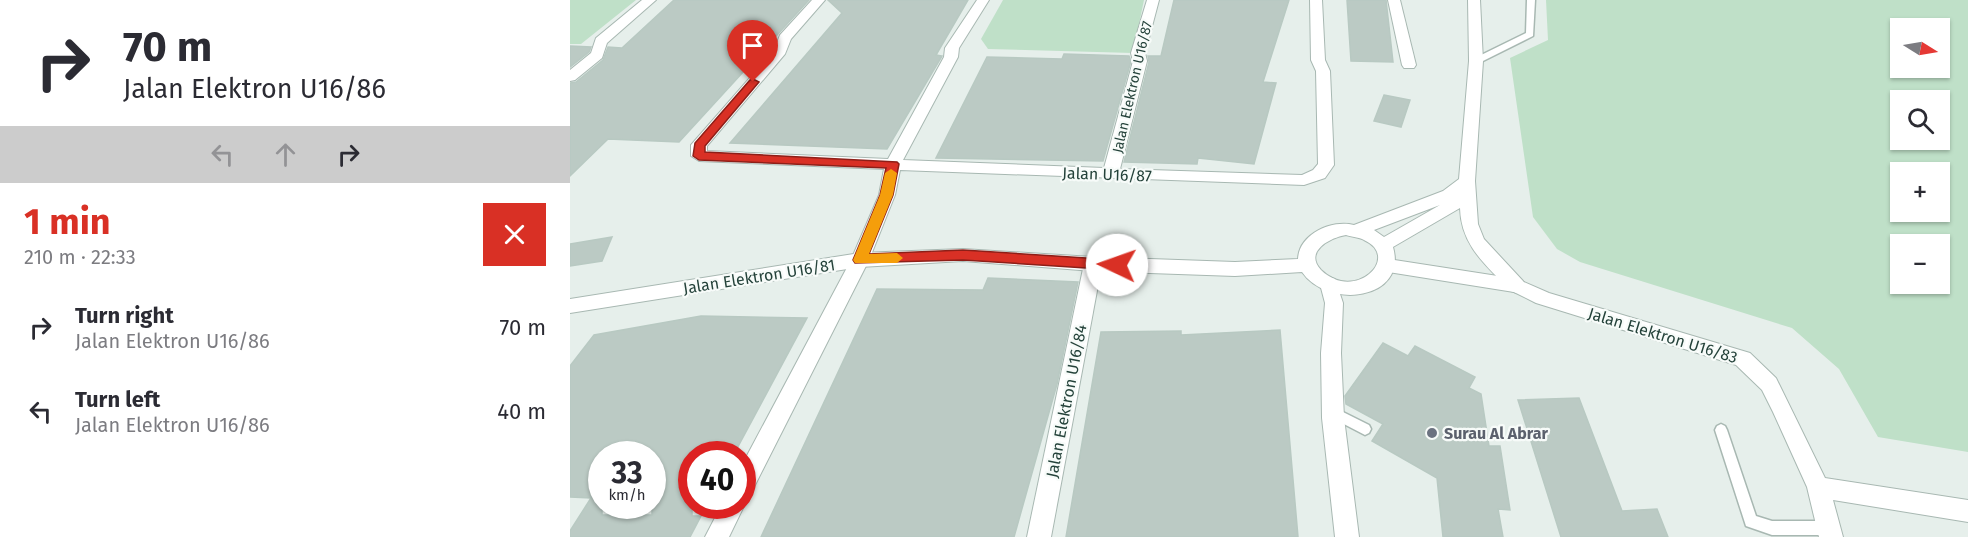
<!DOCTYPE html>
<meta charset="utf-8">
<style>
body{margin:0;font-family:"Fira Sans",sans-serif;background:#f7f7f7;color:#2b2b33;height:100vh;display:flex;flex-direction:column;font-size:22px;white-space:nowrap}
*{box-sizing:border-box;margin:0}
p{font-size:20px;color:#7c7c81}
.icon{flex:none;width:33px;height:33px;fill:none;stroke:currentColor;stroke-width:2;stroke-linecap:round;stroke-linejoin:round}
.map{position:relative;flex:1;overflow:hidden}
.panel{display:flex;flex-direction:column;background:#fff;width:570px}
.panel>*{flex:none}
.top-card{background:#fff;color:#2b2b33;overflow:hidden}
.needle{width:39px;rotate:101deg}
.fabs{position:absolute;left:1320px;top:18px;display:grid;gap:12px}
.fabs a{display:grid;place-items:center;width:60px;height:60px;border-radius:0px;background:#fff;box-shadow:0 2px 4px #0004;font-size:30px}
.speed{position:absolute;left:18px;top:441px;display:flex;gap:12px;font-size:30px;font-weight:700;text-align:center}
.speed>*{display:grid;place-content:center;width:78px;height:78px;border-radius:50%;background:#fff;box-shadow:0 2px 4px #0004;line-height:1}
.speed small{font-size:15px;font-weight:400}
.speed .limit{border:9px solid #d22;background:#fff;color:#111}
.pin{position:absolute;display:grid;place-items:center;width:51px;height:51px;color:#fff;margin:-62px -26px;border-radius:50% 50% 50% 0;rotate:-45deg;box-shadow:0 0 6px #0007}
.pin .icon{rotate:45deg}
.me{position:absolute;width:66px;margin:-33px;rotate:273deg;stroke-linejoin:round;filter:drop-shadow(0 0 4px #0008)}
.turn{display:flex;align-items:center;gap:21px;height:126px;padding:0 24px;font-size:27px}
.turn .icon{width:78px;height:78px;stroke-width:2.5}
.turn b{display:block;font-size:42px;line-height:51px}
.lanes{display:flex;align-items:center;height:57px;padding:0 24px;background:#0003;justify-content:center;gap:30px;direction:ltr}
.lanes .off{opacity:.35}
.round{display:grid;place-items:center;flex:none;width:63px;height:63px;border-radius:0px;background:#f7f7f7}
.head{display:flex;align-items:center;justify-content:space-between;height:102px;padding:0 24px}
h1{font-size:36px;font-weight:700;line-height:45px;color:#d93025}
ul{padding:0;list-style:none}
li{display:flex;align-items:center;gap:18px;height:84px;padding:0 24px}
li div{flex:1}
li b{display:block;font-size:22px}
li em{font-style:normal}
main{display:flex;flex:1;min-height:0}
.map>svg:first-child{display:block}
</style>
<main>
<section class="panel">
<div class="top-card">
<div class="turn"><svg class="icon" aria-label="right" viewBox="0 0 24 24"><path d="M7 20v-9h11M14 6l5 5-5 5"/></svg><div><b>70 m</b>Jalan Elektron U16/86</div></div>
<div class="lanes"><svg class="icon off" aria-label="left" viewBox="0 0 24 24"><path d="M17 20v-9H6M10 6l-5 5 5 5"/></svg><svg class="icon off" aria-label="ahead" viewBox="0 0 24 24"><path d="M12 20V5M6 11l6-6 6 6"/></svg><svg class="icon" aria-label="right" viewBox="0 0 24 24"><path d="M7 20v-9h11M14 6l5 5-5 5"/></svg></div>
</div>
<div class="head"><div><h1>1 min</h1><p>210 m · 22:33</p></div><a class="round" style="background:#d93025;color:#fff"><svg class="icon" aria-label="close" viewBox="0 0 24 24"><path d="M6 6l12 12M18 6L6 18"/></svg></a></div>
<ul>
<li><svg class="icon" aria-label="right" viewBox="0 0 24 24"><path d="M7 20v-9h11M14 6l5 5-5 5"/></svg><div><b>Turn right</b><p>Jalan Elektron U16/86</p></div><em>70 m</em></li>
<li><svg class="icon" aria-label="left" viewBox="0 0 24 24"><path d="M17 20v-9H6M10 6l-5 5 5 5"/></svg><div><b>Turn left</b><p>Jalan Elektron U16/86</p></div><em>40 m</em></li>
</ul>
</section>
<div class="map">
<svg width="1398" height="537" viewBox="0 0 1398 537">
<rect width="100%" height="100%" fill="#e6efeb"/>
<g fill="#bfe0c8" fill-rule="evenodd">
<polygon points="0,0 66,0 11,44 0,44"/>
<polygon points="433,0 574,0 563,53 418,49 411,39"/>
<path d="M 976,0 L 1398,0 L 1398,452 L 1308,437 L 1269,369 L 1222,328 L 1010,262 L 987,249 L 963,217 L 940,58 L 978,40 ZM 1330,28 L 1370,28 L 1370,68 L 1330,68 ZM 1330,100 L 1370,100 L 1370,140 L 1330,140 ZM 1330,172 L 1370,172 L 1370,212 L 1330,212 ZM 1330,244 L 1370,244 L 1370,284 L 1330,284 Z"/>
</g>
<g fill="#bbcac4" stroke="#b8c9c2" stroke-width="1.5" fill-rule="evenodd">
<polygon points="104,0 239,0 109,142 38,139 0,176 0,83 6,82 33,60 38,47 52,48"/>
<polygon points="258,0 398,0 366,55 372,56 317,149 160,143 272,13"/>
<polygon points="604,0 719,0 693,82 706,83 684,164 628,158 627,164 554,162 579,62 578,56 591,56"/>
<polygon points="777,0 816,0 823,62 781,61"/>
<polygon points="0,46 21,47 19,52 0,67"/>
<polygon points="494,54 559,56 561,61 533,161 366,158 417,57 492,59"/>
<polygon points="814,95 840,100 831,127 804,121"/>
<polygon points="42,237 32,261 0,266 0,244"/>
<polygon points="418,278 508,282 487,384 444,537 191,537 307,289 413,290"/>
<path d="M 131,316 L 237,318 L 164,454 L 122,454 L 122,516 L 131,516 L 120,537 L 0,537 L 0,531 L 21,498 L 0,497 L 0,366 L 24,335 ZM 32,454 L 82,454 L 82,515 L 32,515 Z"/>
<polygon points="710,330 728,537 496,537 531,332 611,331 611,335"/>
<polygon points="813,343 838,356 845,346 905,377 899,388 911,394 919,446 930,446 940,510 928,509 933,537 873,537 867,478 802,441 813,424 776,404 775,396"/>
<polygon points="1009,398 1052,511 1087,509 1098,537 991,537 948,400"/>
</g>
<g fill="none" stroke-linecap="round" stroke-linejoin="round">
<g stroke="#a8b8b2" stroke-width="3">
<g id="service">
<polygon points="957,0 965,0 963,36 909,63 903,63 903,59 956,33"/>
<polygon points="771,411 799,425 801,429 799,433 795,435 770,422 763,423 759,422 757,418 759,414"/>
<polygon points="1151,424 1155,426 1157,430 1186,516 1202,521 1258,521 1263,523 1265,528 1263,533 1258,535 1202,535 1176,526 1145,430 1147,426"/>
</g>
</g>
<g stroke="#a8b8b2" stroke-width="2">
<g id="minor">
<polygon points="72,0 86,0 37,43 32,58 5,80 0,81 0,70 21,53 26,38"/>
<polygon points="242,0 255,0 221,39 215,54 137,146 137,151 318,159 374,57 375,48 407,0 419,0 389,48 388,57 333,160 534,168 563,61 561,53 577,0 589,0 575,53 577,61 550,169 732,175 743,170 748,164 746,71 741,60 740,0 752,0 755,60 760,71 764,165 755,178 734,185 330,170 325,195 299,260 180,495 172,498 172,465 281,260 309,195 314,169 129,161 121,156 121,145 204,50 210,35"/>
<polygon points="818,0 830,0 846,65 844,68 834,68 832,65"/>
<polygon points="523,257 529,259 532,264 481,537 457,537 514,264 517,259"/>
<polygon points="818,259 947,279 979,293 1180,353 1206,378 1255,478 1398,500 1398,522 1263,500 1273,537 1249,537 1237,487 1203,412 1192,390 1166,365 966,303 944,292 812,271 809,266 812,261"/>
<polygon points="759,277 765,279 773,303 771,353 774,418 789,537 765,537 752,418 751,353 755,303 750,284 753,279"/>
<polygon points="172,501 174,506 159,537 135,537 151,506 172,506"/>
</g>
</g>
<g stroke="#a8b8b2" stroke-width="2">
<path id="tertiary" d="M 898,0 L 910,0 L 913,61 L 905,181 L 908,224 L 914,239 L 953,281 L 956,286 L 953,291 L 947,293 L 941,291 C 916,265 891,246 890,208 L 823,247 C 838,300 758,310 732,272 L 665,276 L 523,271 L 393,261 L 290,267 L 0,313 L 0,299 L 290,253 L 393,249 L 523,257 L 665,262 L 728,259 C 729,234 762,219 784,225 L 873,191 L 889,179 L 899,61 ZM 870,205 L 814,237 L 804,230 ZM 776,235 C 782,237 789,237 794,240 C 832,257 785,303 751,270 C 734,252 759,238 776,235 Z"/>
</g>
<use href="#service" fill="#fff" fill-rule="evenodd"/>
<use href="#minor" fill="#fff" fill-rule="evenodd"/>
<use href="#tertiary" fill="#fff" fill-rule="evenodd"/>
</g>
<polygon fill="#d93025" stroke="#8d1f18" stroke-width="1.5" points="183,79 189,82 135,146 135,152 327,162 329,164 323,195 299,254 393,250 547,260 554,265 547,270 393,260 285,263 283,260 310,195 316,168 129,160 123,156 125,143 180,80"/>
<polygon fill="#f59e0b" points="321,169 327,173 323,195 299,254 327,253 333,258 327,263 285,263 283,260 310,195 315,173"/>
<circle fill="#6b7280" stroke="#f7fbf9" stroke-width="2" cx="862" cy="433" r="6"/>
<g text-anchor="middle" stroke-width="4.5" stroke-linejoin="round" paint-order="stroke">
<g font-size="14" fill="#24423a" stroke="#f7fbf9">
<text transform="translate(562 87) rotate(-77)" y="5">Jalan Elektron U16/87</text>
</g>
<g font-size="16" fill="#24423a" stroke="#f7fbf9">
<text transform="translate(537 174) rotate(2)" y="6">Jalan U16/87</text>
<text transform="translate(189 276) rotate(-9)" y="6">Jalan Elektron U16/81</text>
<text transform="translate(1093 335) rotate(17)" y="6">Jalan Elektron U16/83</text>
<text transform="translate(496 401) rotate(-79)" y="6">Jalan Elektron U16/84</text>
</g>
<g font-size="16" font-weight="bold" fill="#5b616d" stroke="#f7fbf9" text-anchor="start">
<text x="874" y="439">Surau Al Abrar</text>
</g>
</g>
</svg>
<div class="fabs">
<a><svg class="needle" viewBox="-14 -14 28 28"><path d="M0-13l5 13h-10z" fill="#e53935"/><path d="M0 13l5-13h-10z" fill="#7c7c81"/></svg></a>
<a><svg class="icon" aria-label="search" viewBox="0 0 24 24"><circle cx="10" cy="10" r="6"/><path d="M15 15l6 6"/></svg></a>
<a>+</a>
<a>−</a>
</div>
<div class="speed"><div>33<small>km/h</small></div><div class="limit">40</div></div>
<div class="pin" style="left:183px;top:82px;background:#d93025"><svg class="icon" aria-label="arrive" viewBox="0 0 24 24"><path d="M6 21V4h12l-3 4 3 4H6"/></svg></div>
<svg class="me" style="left:547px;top:265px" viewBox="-20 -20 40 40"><circle r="19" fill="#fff"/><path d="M0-13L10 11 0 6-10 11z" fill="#d93025"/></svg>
</div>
</main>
